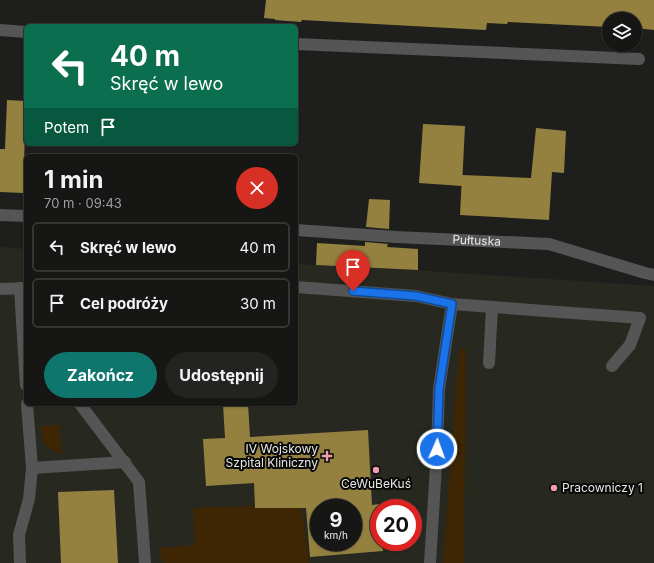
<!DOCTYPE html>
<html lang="pl">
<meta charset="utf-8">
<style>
body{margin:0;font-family:Inter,sans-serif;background:#232422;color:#f1f3f6;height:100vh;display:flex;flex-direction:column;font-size:15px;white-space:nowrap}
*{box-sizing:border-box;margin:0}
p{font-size:13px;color:#9e9fa0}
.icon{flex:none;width:22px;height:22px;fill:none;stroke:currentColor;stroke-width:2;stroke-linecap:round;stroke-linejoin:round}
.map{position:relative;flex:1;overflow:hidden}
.side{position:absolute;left:24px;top:154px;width:274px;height:252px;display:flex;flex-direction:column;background:#161715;border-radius:6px;box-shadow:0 1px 3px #0004,0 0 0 1px #353634}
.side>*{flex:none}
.hud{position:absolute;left:24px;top:24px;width:274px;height:122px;border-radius:6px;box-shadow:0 1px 3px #0004,0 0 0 1px #353634;background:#0b6e4f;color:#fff;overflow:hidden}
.buttons{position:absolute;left:602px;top:12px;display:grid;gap:8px}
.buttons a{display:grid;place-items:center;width:40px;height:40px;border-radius:50%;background:#161715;box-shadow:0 1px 3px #0004,0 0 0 1px #353634;font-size:20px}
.speed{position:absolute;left:310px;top:499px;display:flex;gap:8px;font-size:20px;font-weight:700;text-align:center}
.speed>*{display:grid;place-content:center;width:52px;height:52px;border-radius:50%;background:#161715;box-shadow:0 1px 3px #0004,0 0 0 1px #353634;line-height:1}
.speed small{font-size:10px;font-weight:400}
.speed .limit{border:6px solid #d22;background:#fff;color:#111}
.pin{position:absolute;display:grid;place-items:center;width:34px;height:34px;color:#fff;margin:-41px -17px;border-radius:50% 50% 50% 0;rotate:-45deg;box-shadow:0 0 4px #0007}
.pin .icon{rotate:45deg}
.me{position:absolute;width:44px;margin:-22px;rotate:2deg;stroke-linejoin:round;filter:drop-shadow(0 0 3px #0008)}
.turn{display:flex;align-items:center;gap:14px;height:84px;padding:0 20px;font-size:18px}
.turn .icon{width:52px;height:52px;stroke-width:2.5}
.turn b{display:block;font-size:28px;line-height:34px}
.then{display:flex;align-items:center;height:38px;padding:0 20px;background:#0003;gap:8px;font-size:15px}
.round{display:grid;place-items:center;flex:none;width:42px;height:42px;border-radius:21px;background:#232422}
.overview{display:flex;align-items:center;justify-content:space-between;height:68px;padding:0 20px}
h1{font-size:24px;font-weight:700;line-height:30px}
.button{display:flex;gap:8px;margin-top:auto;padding:8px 20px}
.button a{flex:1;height:46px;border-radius:24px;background:#0f766e;color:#fff;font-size:16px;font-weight:700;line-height:46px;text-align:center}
.button a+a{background:#232422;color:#f1f3f6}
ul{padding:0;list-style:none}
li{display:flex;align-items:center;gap:12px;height:50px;margin:0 8px 6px;padding:0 12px;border:2px solid #353634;border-radius:6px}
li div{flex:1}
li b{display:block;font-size:15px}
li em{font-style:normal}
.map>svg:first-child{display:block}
</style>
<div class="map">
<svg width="654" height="563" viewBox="0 0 654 563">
<rect width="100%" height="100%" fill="#1e1f1c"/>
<path fill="#272820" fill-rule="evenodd" d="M 0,247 L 26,249 L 26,404 L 296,404 L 296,264 L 428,271 L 654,286 L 654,563 L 0,563 ZM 319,508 L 353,508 L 353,542 L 319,542 ZM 379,508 L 413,508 L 413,542 L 379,542 Z"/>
<g fill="#3e2604">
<polygon points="459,349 466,349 464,563 443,563"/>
<path d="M 59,425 L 62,454 C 44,449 43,444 41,426 Z"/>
<polygon points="301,504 309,563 164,563 161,559 160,548 195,545 193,508"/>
</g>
<g fill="#948140" fill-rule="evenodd">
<polygon points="266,0 654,0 654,30 635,28 635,19 609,19 609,27 508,22 507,24 487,23 486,30 302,20 301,22 275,20 275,19 264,18"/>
<polygon points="7,100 26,101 23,193 0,192 0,149 5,149"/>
<polygon points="423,124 465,126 462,186 419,183"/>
<polygon points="536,128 566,131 564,173 552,172 549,220 460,215 462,175 531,178"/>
<polygon points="369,199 390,200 389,229 366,227"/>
<polygon points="365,242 388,244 387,247 418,249 418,270 316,265 317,243 365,246"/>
<path d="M 223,404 L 248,404 L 250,437 L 368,430 L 372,505 L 379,504 L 379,542 L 382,542 L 383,551 L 310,557 L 306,508 L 255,508 L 254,483 L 206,486 L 203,439 L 225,438 ZM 319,508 L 353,508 L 353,542 L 319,542 Z"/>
<polygon points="114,490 118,563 61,563 58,492"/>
</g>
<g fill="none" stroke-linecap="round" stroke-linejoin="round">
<g stroke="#545554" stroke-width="12">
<polyline points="0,30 26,32"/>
<polyline points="296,44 639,59"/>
<polyline points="0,215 26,216"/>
<path id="s1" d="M 296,230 L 396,237 L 549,244 L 645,273 L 654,275"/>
<polyline points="296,287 416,296 452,304 439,389 437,449 430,563"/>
<polyline points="20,288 22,322 25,327"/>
<polyline points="0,289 26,288"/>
<polyline points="452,304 640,318 630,345 612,366"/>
<polyline points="22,322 26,385"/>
<polyline points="489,363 492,307"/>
<polyline points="80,404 139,482 145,563"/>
<polyline points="32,468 125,462"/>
<polyline points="20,563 19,535 29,499 32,468 27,404"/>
</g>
</g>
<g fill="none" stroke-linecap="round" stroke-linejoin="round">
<g stroke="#114b97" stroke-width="10">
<polyline id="route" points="353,291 416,296 452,304 439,389 437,449"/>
</g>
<use href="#route" stroke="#1a73e8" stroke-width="7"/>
</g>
<g fill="#f29aaf" stroke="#080807" stroke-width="1.5">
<path d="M325 450h4v4h4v4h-4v4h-4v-4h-4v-4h4z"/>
<circle cx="376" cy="470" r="4"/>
<circle cx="554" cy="488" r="4"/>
</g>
<g text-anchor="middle" stroke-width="4" stroke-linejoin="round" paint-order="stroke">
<g font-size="12" fill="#e7e8e6" stroke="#080807">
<text dy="4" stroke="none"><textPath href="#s1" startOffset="181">Pułtuska</textPath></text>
</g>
<g font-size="12" fill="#e7e8e6" stroke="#080807" text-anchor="end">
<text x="318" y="453">IV Wojskowy<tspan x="318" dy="14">Szpital Kliniczny</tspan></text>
<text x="376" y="488" text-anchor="middle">CeWuBeKuś</text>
<text x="562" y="492" text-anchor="start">Pracowniczy 1</text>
</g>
</g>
</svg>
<div class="buttons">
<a><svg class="icon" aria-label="layers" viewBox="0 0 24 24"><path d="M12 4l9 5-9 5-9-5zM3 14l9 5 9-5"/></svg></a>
</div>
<div class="speed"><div>9<small>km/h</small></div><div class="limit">20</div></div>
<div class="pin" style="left:353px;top:291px;background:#d93025"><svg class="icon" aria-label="arrive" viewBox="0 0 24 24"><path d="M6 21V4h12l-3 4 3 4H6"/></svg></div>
<svg class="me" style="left:437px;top:449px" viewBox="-20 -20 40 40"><circle r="17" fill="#1a73e8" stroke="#fff" stroke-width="3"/><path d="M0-11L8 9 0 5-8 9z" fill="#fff"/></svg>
<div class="hud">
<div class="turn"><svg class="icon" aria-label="left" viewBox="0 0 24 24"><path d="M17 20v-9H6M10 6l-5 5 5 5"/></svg><div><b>40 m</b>Skręć w lewo</div></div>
<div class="then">Potem<svg class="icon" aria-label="arrive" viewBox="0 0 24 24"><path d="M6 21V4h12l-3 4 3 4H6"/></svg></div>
</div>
<section class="side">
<div class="overview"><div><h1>1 min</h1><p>70 m · 09:43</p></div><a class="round" style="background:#d93025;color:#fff"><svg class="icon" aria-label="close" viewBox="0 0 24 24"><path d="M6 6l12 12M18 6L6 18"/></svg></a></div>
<ul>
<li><svg class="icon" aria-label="left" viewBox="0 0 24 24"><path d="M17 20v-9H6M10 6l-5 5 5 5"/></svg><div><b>Skręć w lewo</b></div><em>40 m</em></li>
<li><svg class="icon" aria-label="arrive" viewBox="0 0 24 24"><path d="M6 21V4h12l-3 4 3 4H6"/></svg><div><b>Cel podróży</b></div><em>30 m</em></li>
</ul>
<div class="button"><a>Zakończ</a><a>Udostępnij</a></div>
</section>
</div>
